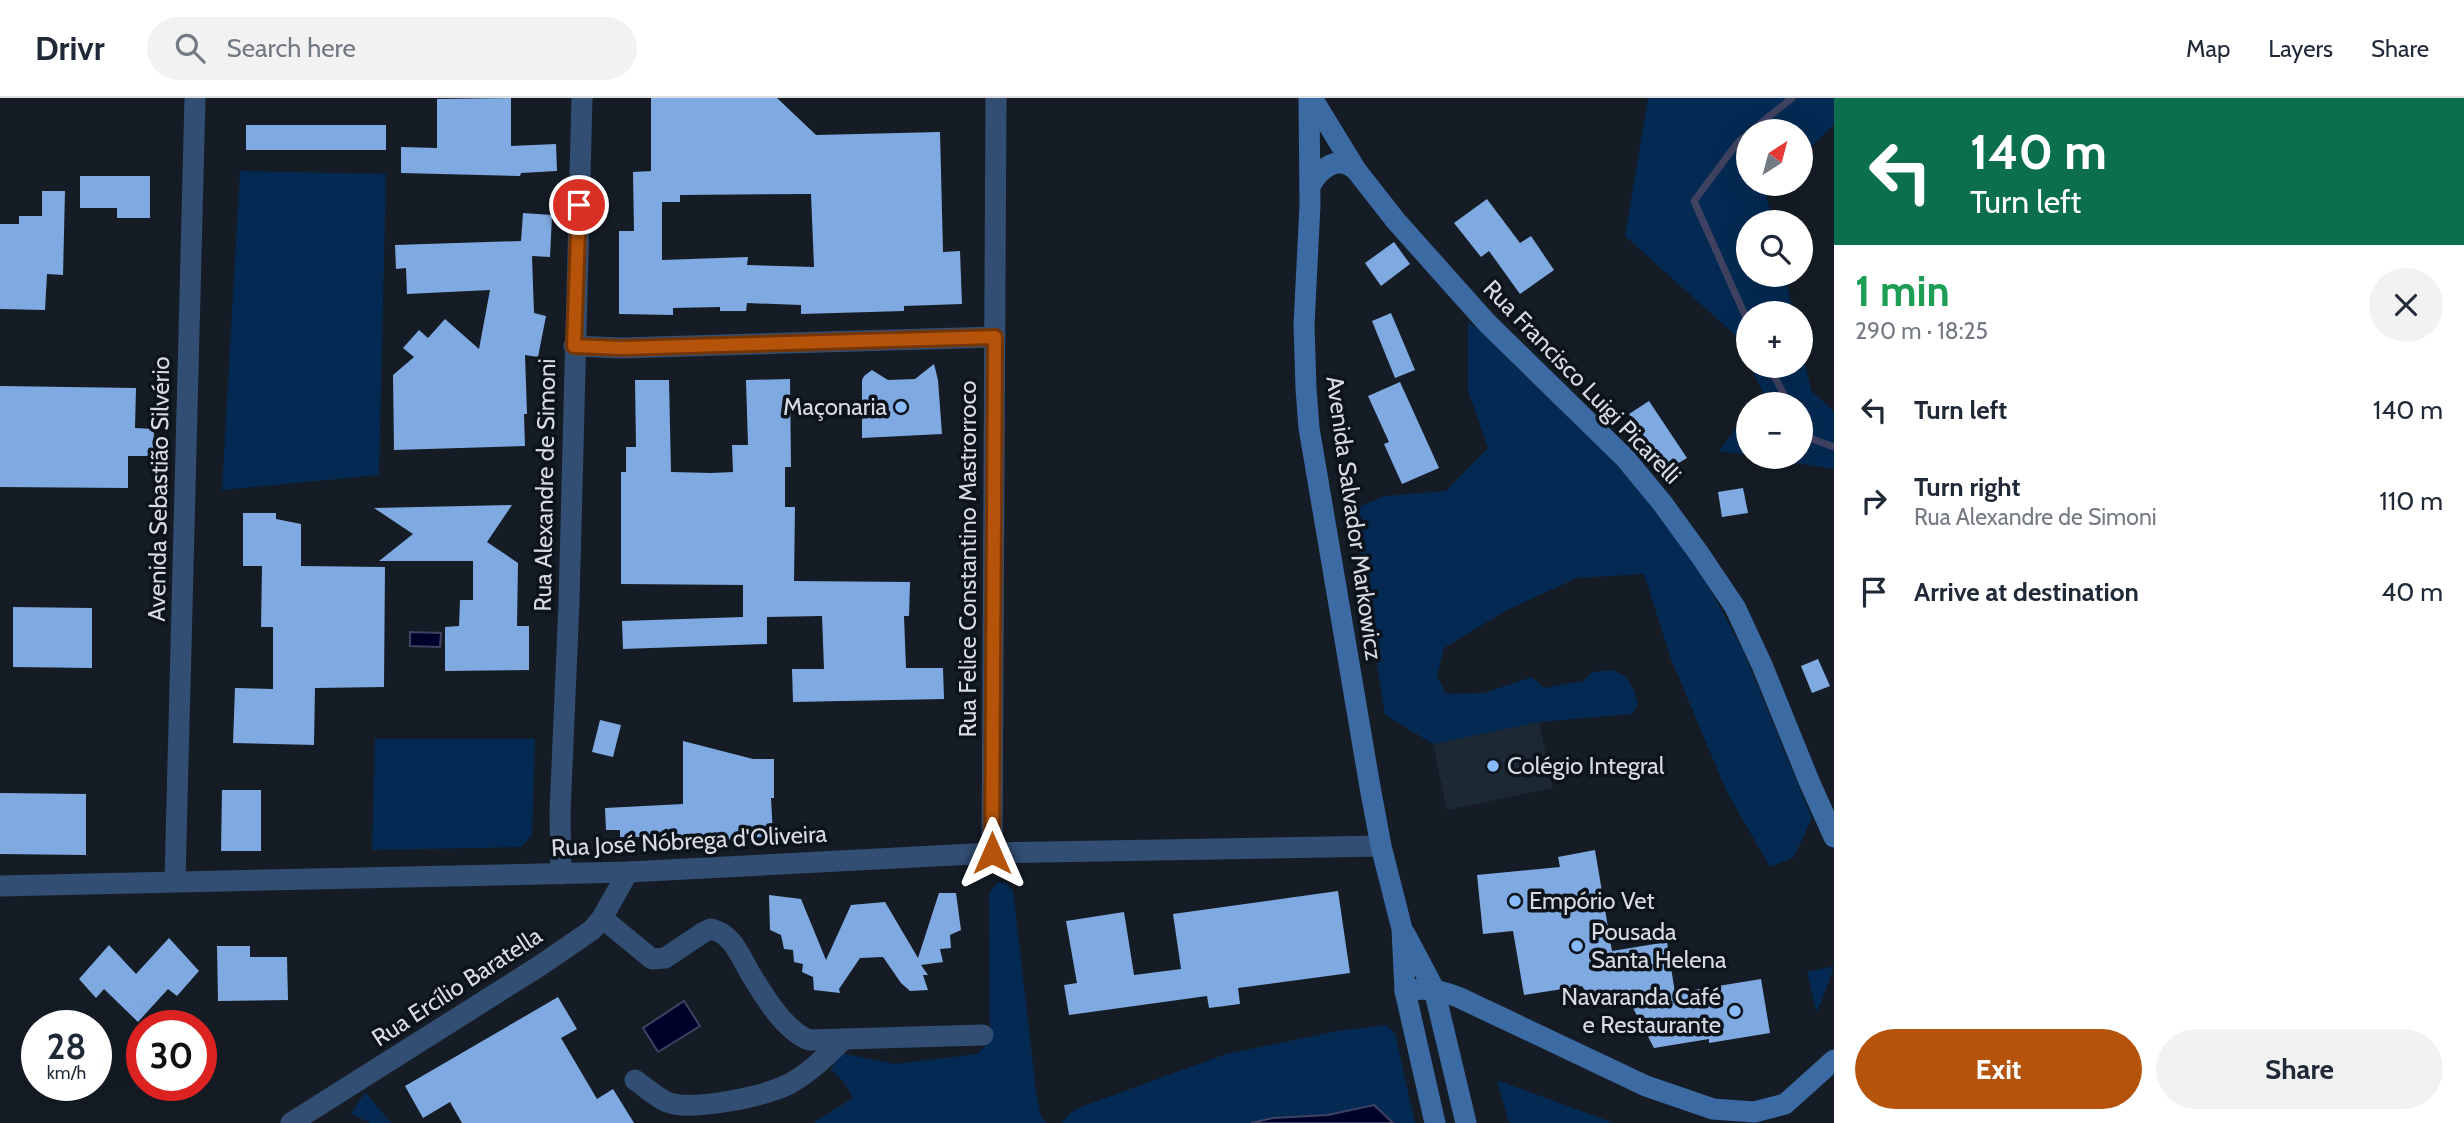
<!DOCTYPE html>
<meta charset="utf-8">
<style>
body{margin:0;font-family:Cabin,sans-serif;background:#f2f2f3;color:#1f2937;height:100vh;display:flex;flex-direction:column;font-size:26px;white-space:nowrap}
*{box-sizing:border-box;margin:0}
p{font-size:23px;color:#747a83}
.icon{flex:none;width:38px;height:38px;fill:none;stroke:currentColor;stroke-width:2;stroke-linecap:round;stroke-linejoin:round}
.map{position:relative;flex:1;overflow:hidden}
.panel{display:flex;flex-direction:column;background:#fff;width:630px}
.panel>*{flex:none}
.top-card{background:#0b6e4f;color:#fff;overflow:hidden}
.needle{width:46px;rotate:36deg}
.tools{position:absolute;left:1736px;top:21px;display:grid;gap:14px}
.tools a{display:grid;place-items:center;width:77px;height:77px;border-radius:50%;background:#fff;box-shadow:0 7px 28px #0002;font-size:35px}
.speed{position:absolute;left:21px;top:912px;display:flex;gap:14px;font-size:35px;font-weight:700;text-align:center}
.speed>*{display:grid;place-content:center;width:91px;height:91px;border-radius:50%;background:#fff;box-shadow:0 7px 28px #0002;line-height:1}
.speed small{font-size:18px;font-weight:400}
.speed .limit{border:10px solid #d22;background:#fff;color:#111}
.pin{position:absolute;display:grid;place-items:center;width:60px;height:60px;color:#fff;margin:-30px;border:4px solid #fff;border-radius:50%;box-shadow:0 2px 7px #0007}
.me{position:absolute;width:77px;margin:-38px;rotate:0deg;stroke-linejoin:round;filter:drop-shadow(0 0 5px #0008)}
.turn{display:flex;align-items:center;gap:24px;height:147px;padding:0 21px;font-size:32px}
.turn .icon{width:91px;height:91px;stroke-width:2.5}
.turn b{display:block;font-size:49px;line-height:60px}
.round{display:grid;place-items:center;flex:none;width:74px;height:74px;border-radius:37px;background:#f2f2f3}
.head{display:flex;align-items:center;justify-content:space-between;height:119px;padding:0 21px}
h1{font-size:42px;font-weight:700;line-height:52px;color:#1e9e55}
.action{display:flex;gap:14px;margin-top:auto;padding:14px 21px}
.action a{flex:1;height:80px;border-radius:42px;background:#b45309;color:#fff;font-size:28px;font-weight:700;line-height:80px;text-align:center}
.action a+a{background:#f2f2f3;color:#1f2937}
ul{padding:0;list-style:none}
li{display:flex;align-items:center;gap:21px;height:91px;padding:0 21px}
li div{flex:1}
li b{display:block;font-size:26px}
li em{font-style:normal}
header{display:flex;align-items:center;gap:42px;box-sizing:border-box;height:98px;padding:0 35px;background:#fff;border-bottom:2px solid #e0e1e3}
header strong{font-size:33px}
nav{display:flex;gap:38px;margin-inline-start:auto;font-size:24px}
.search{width:490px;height:63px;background:#f2f2f3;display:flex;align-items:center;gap:18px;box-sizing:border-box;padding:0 24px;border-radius:38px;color:#747a83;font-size:26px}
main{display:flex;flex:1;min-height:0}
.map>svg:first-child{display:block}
</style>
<header>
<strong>Drivr</strong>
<div class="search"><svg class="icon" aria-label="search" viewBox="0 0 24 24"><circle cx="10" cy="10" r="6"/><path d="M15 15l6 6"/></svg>Search here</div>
<nav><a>Map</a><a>Layers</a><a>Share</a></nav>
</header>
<main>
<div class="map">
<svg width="1834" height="1025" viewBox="0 0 1834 1025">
<rect width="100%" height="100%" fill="#151c25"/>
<polygon fill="#1d2835" points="1539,624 1553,690 1447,712 1433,646"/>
<g fill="#042a53">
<polygon points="1648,0 1834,0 1834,27 1801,58 1801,33 1748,33 1748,86 1771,86 1765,92 1773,124 1748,124 1748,177 1785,177 1793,215 1748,215 1748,264 1735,237 1625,138"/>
<polygon points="240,73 386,76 379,377 222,392"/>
<polygon points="1468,224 1525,265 1682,440 1742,550 1812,720 1794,759 1770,769 1727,694 1671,561 1644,476 1577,480 1507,512 1444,550 1437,578 1446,596 1484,595 1532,579 1544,590 1583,583 1593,574 1613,572 1625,578 1633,590 1638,606 1632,616 1539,624 1433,646 1385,617 1353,411 1385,398 1446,393 1488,350 1468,293"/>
<polygon points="1801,248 1811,292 1834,314 1834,371 1758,359 1801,359 1801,306 1755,306 1763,295 1750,268 1801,268"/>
<polygon points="1748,315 1748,357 1719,353"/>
<polygon points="375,641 535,641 532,737 521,749 372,752"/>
<polygon points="998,784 1007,786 1013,792 1036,993 1040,1016 1046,1025 813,1025 853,1000 844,984 831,972 840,955 895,966 977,956 986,947 990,931 989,795"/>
<polygon points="1834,868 1820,908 1816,913 1807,874"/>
<polygon points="1386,927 1395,935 1415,1025 1393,1025 1374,1007 1328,1017 1273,1020 1251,1025 1062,1025 1069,1016 1078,1010 1226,956 1338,933"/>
<polygon points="1497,982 1614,1025 1509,1025"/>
<polygon points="365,994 391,1025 371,1025 351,1016"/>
</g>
<g fill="#00012b" stroke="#404262" stroke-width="2">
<polygon points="410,534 441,535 440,549 410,548"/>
<polygon points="684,903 700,928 658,954 643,930"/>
<polygon points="1374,1007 1393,1025 1251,1025 1273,1020 1328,1017"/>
</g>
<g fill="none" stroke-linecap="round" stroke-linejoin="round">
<g stroke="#404262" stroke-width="7">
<polyline points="1751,33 1792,0"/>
<polyline points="1748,36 1738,44 1694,103 1748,224"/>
<polyline points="1769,268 1789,306"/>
<polyline points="1801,324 1812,341 1834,349"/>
</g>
</g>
<g fill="#7faae1" fill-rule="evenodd">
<polygon points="511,0 511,48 556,46 557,73 521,75 520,78 401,75 401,49 437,50 437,1"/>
<path d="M 651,0 L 777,0 L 816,37 L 940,34 L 943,154 L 960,153 L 962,206 L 904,208 L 904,213 L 801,216 L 801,207 L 747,205 L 746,213 L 720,213 L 720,209 L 673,210 L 673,217 L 619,216 L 619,133 L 634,133 L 633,74 L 651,73 ZM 811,96 L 814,169 L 747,167 L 748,159 L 662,162 L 662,104 L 680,104 L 680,97 Z"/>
<rect x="246" y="27" width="140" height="25"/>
<polygon points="80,78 150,78 150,120 117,120 117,110 80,110"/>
<polygon points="42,93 65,93 63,177 47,176 45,212 0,211 0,126 19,126 19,118 42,118"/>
<polygon points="1487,101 1520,145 1531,138 1554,172 1520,196 1489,153 1481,159 1454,125"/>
<polygon points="523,115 552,117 550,159 532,158 534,215 546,218 538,259 525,257 527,316 524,316 525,348 394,352 393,277 414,259 403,250 419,232 428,240 445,221 479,251 490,192 407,196 406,170 396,171 395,147 521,143"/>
<polygon points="1394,144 1410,166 1381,188 1365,165"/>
<polygon points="1391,215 1415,272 1395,280 1372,223"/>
<polygon points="934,266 938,282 942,336 862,340 862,282 864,278 872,272 888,282 915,281"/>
<polygon points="790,281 791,369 785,369 785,409 795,409 794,483 910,484 909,518 904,518 906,570 943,570 944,601 793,604 792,571 824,571 822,518 767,519 767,546 623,551 622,523 743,519 743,487 621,486 621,374 626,374 626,349 636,349 635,282 669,282 671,374 711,375 733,374 732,347 748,347 746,282"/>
<polygon points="1400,284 1439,370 1402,386 1384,346 1389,344 1368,298"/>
<polygon points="0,288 136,290 135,330 154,331 153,358 128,358 128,390 0,389"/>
<polygon points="1649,303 1687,360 1667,372 1629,316"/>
<polygon points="1743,390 1748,415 1722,419 1718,394"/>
<polygon points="512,407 487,444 518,465 517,528 529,528 529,572 445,573 445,529 459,528 460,502 473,502 473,463 379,463 413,436 374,410"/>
<polygon points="243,415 276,415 276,421 301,426 301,468 385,469 384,589 315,590 314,647 233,645 235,590 273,591 273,529 261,529 262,468 243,468"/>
<polygon points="13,509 92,510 92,570 13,569"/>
<polygon points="1818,561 1830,588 1812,595 1801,568"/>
<polygon points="600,622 621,627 613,659 592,654"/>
<polygon points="683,643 753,661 774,661 774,700 771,700 773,738 684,745 684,739 620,739 620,732 606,732 605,710 683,706"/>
<polygon points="222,692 261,692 261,753 221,753"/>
<polygon points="0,695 86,696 86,757 0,756"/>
<polygon points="1595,752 1612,853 1667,844 1675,895 1761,881 1770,935 1709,945 1709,941 1654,950 1633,910 1594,906 1582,888 1524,897 1513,833 1483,836 1477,777 1560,769 1558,759"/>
<polygon points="1338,793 1350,875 1238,890 1240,906 1209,910 1207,898 1069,917 1064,887 1077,885 1066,823 1124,814 1134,877 1181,871 1173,816"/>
<polygon points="939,795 956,795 961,832 950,837 951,850 940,851 943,864 921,867 928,877 923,877 928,892 910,893 901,885 883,859 860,860 839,891 840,895 814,892 813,879 802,874 803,866 794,864 793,852 784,851 781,837 770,832 769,797 801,801 826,862 851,807 885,804 918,860"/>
<polygon points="169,840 199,873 177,898 168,891 138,924 104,891 96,900 79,881 109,847 136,876"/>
<polygon points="217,848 250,848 250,859 287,859 288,902 218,903"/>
<polygon points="558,899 577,931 561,940 597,1001 613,991 634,1025 462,1025 450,1004 423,1020 405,988"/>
</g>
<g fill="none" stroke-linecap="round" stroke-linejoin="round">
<g stroke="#324e72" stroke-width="21">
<polyline points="574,248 621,250 995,239"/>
<polyline points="992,755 996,0"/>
<polyline points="561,776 560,714 569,505 582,0"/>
<polyline points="175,783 195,0"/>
<polyline points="0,788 628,774 992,755 1381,748"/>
<path d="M 602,820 L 652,861 L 665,860 L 704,834 L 711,831 C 733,836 740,858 750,875 C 764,898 784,932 809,942 L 983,937"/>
<path d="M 635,982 C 645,989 656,999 667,1004 C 692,1014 765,998 789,986 C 810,975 827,957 844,941"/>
<polyline points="291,1025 541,867 592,832 602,820 628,774"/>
</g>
<g stroke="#3c6aa3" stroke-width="21">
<polyline points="1309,0 1310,107 1304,227 1306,291 1309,330 1370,689 1381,748 1402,831 1405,893 1435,1025"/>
<polyline points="1312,0 1356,72 1396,123 1487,225 1625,360 1663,406 1700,457 1735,509 1762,567 1809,683 1834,739"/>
<path d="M 1310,88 C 1320,70 1338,56 1356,72"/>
<polyline points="1405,836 1434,891 1466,1025"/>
<path d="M 1405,893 C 1425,889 1439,892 1458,899 L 1646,988 L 1713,1011 L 1754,1014 L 1785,1006 L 1834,962"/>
</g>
</g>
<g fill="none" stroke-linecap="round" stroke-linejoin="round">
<g stroke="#753606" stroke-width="18">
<polyline id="route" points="579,107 574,248 621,250 995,239 992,755"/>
</g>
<use href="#route" stroke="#b45309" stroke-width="12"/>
</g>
<g fill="#87bbfc" stroke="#0d131b" stroke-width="2.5">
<circle cx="901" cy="309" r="7"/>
<circle cx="1493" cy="668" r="7"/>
<circle cx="1515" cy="803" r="7"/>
<circle cx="1577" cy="848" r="7"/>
<circle cx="1735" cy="913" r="7"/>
</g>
<g text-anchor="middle" stroke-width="7" stroke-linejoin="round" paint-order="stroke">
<g font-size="24" fill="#d7dbe2" stroke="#0d131b">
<text transform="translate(1582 284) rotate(46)" y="8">Rua Francisco Luigi Picarelli</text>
<text transform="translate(545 387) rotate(-89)" y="8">Rua Alexandre de Simoni</text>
<text transform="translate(159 391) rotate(-89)" y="8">Avenida Sebastião Silvério</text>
<text transform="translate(1354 420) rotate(82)" y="8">Avenida Salvador Markowicz</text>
<text transform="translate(968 461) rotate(-90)" y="8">Rua Felice Constantino Mastrorroco</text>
<text transform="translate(689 743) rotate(-3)" y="8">Rua José Nóbrega d'Oliveira</text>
<text transform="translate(457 889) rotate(-33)" y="8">Rua Ercílio Baratella</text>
</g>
<g font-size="24" fill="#d7dbe2" stroke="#0d131b" text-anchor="start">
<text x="887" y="317" text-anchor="end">Maçonaria</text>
<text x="1507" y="676">Colégio Integral</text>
<text x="1529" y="811">Empório Vet</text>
<text x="1591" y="842">Pousada<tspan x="1591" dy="28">Santa Helena</tspan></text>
<text x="1721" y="907" text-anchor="end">Navaranda Café<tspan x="1721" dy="28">e Restaurante</tspan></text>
</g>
</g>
</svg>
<div class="tools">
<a><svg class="needle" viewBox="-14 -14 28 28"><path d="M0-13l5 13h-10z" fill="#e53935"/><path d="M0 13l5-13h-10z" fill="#747a83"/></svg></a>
<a><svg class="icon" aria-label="search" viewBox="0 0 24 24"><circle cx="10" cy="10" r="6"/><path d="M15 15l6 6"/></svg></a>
<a>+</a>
<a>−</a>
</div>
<div class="speed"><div>28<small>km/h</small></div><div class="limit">30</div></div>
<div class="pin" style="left:579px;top:107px;background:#d93025"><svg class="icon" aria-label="arrive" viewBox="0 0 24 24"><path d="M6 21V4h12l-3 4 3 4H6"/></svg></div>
<svg class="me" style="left:992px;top:755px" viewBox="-20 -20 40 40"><path d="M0-17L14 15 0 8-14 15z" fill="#b45309" stroke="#fff" stroke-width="4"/></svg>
</div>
<section class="panel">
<div class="top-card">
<div class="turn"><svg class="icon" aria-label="left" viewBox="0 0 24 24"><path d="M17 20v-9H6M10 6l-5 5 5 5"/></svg><div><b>140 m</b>Turn left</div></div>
</div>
<div class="head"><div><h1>1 min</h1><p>290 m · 18:25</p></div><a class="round"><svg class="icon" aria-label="close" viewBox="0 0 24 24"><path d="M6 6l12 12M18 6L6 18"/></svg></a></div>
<ul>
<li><svg class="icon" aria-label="left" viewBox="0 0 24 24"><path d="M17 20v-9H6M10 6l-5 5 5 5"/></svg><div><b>Turn left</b></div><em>140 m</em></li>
<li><svg class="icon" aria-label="right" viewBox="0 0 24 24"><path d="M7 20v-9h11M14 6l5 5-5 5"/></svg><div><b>Turn right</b><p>Rua Alexandre de Simoni</p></div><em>110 m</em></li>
<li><svg class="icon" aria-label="arrive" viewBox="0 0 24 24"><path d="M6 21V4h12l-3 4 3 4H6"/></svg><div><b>Arrive at destination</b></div><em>40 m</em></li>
</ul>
<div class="action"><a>Exit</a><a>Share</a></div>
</section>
</main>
